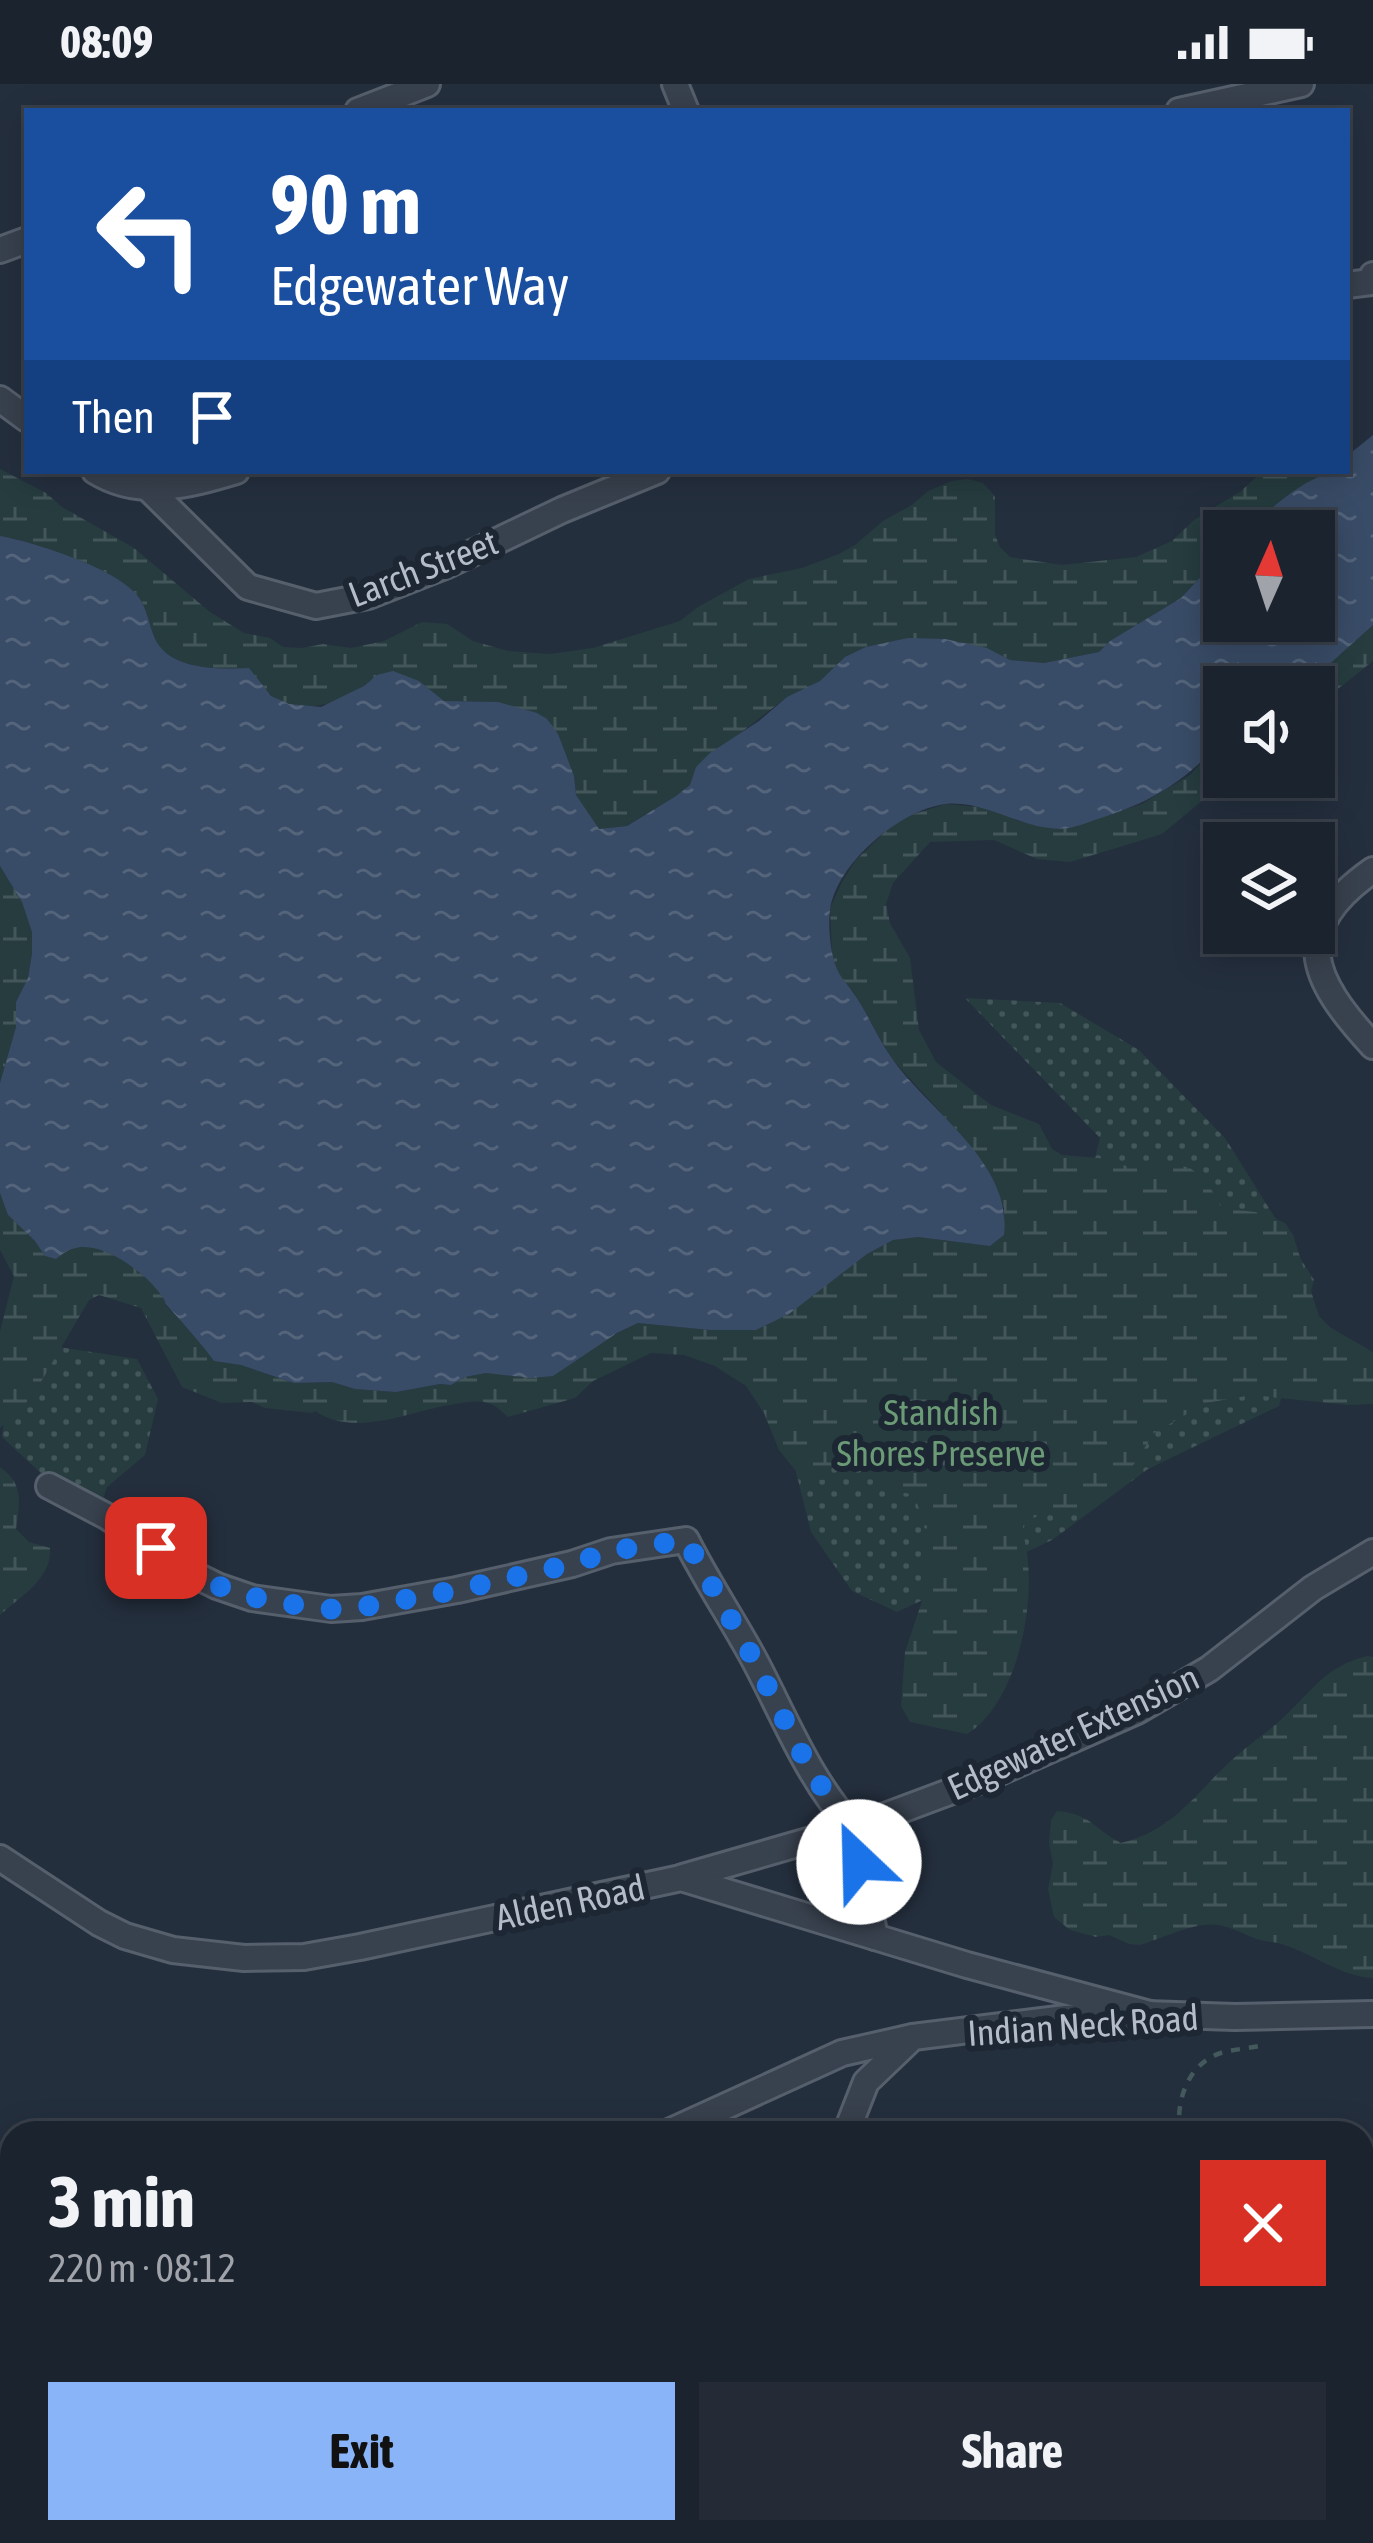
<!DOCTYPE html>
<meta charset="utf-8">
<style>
body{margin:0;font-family:"Asap Condensed",sans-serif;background:#242b36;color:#f1f3f6;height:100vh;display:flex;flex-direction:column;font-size:45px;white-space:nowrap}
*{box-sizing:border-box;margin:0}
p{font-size:39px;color:#a0a4aa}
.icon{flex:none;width:66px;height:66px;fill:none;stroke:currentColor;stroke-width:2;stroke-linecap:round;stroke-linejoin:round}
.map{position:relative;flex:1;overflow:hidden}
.sheet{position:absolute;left:0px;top:2037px;width:1374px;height:423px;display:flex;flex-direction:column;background:#1b232e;border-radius:36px 36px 0 0;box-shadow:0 6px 30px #0003,0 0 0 3px #39404a}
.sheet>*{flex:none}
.guide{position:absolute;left:24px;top:24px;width:1326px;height:366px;border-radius:0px;box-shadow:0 6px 30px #0003,0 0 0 3px #39404a;background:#1a4fa0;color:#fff;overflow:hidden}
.needle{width:78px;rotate:3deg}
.buttons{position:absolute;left:1203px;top:426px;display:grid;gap:24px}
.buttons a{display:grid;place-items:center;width:132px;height:132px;border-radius:0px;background:#1b232e;box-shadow:0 6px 30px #0003,0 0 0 3px #39404a;font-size:60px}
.pin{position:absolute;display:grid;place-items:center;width:102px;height:102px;color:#fff;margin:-51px;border-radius:24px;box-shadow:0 6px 18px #0006}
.me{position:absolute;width:132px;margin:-66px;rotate:336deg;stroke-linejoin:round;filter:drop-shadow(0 0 9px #0008)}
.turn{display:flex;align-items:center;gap:42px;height:252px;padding:0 48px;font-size:54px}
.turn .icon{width:156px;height:156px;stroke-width:2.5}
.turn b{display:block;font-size:84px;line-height:102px}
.then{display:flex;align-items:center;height:114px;padding:0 48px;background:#0003;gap:24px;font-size:45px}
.round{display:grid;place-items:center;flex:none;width:126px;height:126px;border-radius:0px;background:#242b36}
.summary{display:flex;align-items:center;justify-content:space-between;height:204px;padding:0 48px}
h1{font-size:72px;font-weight:700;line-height:90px}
.action{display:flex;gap:24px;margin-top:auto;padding:24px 48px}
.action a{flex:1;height:138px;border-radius:0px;background:#8ab4f8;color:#111;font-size:48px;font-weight:700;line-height:138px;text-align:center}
.action a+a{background:#242b36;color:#f1f3f6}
.status{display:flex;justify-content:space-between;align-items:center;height:84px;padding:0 60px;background:#1b232e;direction:ltr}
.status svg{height:33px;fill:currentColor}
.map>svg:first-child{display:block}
</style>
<div class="status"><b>08:09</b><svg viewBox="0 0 49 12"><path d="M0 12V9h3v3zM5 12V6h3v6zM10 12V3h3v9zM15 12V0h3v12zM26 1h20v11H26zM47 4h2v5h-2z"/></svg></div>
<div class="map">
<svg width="1373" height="2459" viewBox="0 0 1373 2459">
<defs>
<pattern id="grass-dots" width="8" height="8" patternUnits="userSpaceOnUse" patternTransform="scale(3)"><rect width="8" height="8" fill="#263c3f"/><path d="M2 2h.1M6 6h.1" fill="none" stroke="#435659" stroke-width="1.8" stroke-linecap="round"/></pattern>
<pattern id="wetland-marsh" width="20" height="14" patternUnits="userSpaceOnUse" patternTransform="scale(3)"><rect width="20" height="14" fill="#263c3f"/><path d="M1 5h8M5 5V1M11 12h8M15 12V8" fill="none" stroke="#435659"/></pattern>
<pattern id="water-ripples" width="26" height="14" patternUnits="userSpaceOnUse" patternTransform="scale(3)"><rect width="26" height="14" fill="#394c67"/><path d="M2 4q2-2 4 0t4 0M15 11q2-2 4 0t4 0" fill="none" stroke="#53647b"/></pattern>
</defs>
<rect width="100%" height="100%" fill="#242f3e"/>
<g fill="url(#grass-dots)">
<polygon points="965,914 1060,919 1139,966 1225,1054 1314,1196 1279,1322 1148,1385 1052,1456 897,1528 852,1507 811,1448 783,1336 1084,1117 1100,1054"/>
<polygon points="13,1256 137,1275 158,1315 145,1371 107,1403 100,1424 47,1395 2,1353"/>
<polygon points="12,2403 12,2448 535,2448 527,2459 0,2459 0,2411"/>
<polygon points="619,2448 859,2448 864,2459 611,2459"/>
</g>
<g fill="url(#wetland-marsh)">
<path d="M 0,385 L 46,409 L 62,423 L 134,464 L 210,528 L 244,549 L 270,554 L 283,563 L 302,564 L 323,560 L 351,564 L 384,557 L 422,538 L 447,540 L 473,557 L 508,567 L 550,570 L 593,564 L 680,537 L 698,523 L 749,495 L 802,484 L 839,470 L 855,461 L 883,437 L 912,421 L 928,407 L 952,397 L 967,395 L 983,399 L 995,412 L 995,451 L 1000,463 L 1010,473 L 1062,481 L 1136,473 L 1172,457 L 1194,436 L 1241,407 L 1263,387 L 1330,387 L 1289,410 L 1246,447 L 1224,447 L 1224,468 L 1181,514 L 1110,557 L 1099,568 L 1044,579 L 1010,576 L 987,564 L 845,573 L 820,597 L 787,613 L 696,683 L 690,701 L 676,712 L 626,742 L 598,745 L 576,711 L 574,692 L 498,618 L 444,617 L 419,597 L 377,591 C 350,615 310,634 275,614 C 264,608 257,594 249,584 C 218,585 171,587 155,555 C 149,541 147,522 137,511 C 115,484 34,458 0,452 Z"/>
<polygon points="1373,541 1373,577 1314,624 1314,603 1293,603 1324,585"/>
<path d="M 1224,655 L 1224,693 L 1231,693 L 1162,750 L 1070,778 L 1037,775 L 994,756 L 930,758 L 893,799 L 886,820 L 890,839 L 910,874 L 919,946 L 936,978 L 991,1021 L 1039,1040 L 1052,1065 L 1062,1071 L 1109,1075 L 1126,1082 L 1146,1080 L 1189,1083 L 1207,1098 L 1222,1124 L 1263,1129 L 1285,1139 L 1293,1151 L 1319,1232 L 1331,1244 L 1373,1268 L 1373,1320 L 1348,1321 L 1252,1311 L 1206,1319 L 1154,1349 L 1123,1397 L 1092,1425 L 1047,1428 L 1027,1437 L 1022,1447 C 1041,1504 1020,1618 967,1650 L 910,1638 L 901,1622 L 905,1568 L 927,1502 L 927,1452 L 916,1415 L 907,1409 L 891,1410 C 882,1384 860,1366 833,1379 L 828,1395 L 821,1396 L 795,1386 L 779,1366 L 764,1329 L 746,1302 L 715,1282 L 684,1271 L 651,1269 L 593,1297 L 575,1314 L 508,1333 C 503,1329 499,1324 493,1321 C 482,1315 467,1318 455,1320 C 411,1326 357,1355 315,1327 L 312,1329 L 265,1324 L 252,1318 L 222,1319 L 182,1303 L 141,1224 L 99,1211 L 89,1216 L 32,1313 L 0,1344 L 0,1248 L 14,1192 L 0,1166 L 0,1109 L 8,1131 L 35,1157 L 45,1172 L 56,1175 C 61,1171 66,1167 72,1164 C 100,1154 146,1189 161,1211 C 171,1225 159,1213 171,1227 C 186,1243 201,1259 214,1277 L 241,1281 L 294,1299 L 332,1298 L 355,1305 L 396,1308 L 440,1300 L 451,1301 L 465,1293 L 486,1289 L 530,1294 L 638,1239 L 710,1246 L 756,1246 L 867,1170 L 893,1156 L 918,1153 L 990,1162 L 1004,1151 L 1004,1124 L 964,1054 L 892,975 L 852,906 L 838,891 L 832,870 L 830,824 L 842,798 L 855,777 L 892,741 L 914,730 L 946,720 L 988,724 L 1018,737 L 1067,744 L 1142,720 L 1190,691 Z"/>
<polygon points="0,782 22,818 32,848 32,870 28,894 16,918 16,943 0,999"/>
<path d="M 0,1383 C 24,1400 20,1419 16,1445 L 29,1458 L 50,1464 C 52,1495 21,1512 0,1531 Z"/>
<path d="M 1367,1572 L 1373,1573 L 1373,1894 C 1341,1892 1314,1871 1285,1861 C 1276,1858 1266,1858 1257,1855 C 1238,1848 1224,1838 1203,1841 C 1182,1844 1160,1855 1140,1861 L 1129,1860 L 1109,1851 L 1096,1853 L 1070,1846 L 1054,1833 L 1048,1805 L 1053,1780 L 1049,1759 L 1051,1736 L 1057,1727 C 1093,1731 1091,1743 1121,1759 C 1176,1745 1194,1710 1233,1675 C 1249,1660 1268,1648 1284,1633 C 1313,1606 1326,1582 1367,1572 Z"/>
</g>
<path fill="url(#water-ripples)" d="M 1373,351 L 1373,541 L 1324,585 L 1292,603 L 1224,603 L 1224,655 C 1185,696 1158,715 1104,733 C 1093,736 1080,742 1069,744 C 1026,750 988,715 945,720 C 900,726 837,779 830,826 C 828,841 830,865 835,880 C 839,893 847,899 854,910 C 868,930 877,953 891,973 C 927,1026 1013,1078 1004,1151 L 990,1162 L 918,1153 L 893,1156 L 867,1170 L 789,1230 L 756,1246 L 710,1246 L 638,1239 L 617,1249 L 553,1292 L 530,1294 L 486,1289 L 465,1293 L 451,1301 L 440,1300 L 396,1308 L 355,1305 L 332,1298 L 294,1299 L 241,1281 L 214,1277 C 201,1259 186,1243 171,1226 C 159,1213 171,1225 161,1211 C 146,1189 100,1154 72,1165 C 66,1167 61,1171 56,1175 L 45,1172 L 35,1157 L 8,1131 L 0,1109 L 0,999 L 16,943 L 16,918 L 28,894 L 32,870 L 32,848 L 22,818 L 0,782 L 0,452 C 34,458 115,484 137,511 C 147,523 149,541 155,555 C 171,587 218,585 249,584 L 271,612 L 289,620 L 321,623 L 364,602 L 377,591 L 393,587 L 419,597 L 444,617 L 498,618 L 537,629 L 547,635 L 558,650 L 574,692 L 576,711 L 599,745 L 627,742 L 676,712 L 690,701 L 696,683 L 710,669 L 759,637 L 787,613 L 820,597 L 845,573 L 866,563 L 908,554 L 945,555 L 987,564 L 1010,576 L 1044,579 L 1099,568 L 1110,557 L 1181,514 L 1224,468 L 1224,537 L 1314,537 L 1314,447 L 1246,447 C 1274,423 1308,387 1347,387 L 1347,372 Z"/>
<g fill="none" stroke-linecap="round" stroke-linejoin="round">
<g stroke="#565f6c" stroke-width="18">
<polyline id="service" points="1362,2234 1373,2237"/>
</g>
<g stroke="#565f6c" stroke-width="30">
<g id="minor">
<polyline points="675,0 686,27"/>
<polyline points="358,27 427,0"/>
<polyline points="1179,27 1301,0"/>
<polyline points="0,166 27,156"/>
<polyline points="1347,201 1371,198 1373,191"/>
<polyline points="0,315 27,335"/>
<path d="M 95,387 C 140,415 189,401 236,387"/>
<polyline points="148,404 248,503 316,522 368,512 447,481 562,426 657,387"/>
<path d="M 1373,786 C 1288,846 1310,894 1373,962"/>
<path d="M 49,1402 L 108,1433 L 187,1487 L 217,1502 L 252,1514 L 331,1525 L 362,1523 L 457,1506 L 572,1480 L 611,1467 L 686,1456 C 707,1498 733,1536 755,1577 C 785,1634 809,1696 853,1744 L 683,1793"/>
<polyline points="0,1774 99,1839 125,1852 173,1866 244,1874 304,1873 360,1863 681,1794 967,1881 1150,1930"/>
<polyline points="875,1853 853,1744 984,1695 1137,1627 1209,1585 1313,1504 1373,1468"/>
<polyline points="667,2049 842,1969 913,1953"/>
<polyline points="846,2049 866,1998 913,1953 1066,1934 1146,1930 1235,1933 1373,1930"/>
<polyline points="0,2362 12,2354"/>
<polyline points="881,2448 885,2459"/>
<polyline points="557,2459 565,2448"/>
</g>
</g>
<g stroke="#44595c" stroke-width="4.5" stroke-dasharray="9 9" stroke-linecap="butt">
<path d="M 1180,2049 C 1175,2016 1189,1977 1224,1968 C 1237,1965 1251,1964 1264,1961"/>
<polyline points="1362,2146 1373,2143"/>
</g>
<use href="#service" stroke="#38414e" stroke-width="12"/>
<use href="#minor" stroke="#38414e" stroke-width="24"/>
</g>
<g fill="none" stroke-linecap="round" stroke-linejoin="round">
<polyline stroke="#1a73e8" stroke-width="21" stroke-dasharray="0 37.8" points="156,1464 187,1487 232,1508 274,1518 331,1525 362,1523 457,1506 572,1480 611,1467 686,1456 753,1574 802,1670 834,1723 853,1744 859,1778"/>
</g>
<g text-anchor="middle" stroke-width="12" stroke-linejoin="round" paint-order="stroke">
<g font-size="36" fill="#b4bcc9" stroke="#1d2633">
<text transform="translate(423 484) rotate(-21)" y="13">Larch Street</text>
<text transform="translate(1073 1648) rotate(-25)" y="13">Edgewater Extension</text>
<text transform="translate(570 1818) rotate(-12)" y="13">Alden Road</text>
<text transform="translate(1083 1941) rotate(-4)" y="13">Indian Neck Road</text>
</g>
<g font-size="36" fill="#6b9a76" stroke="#1d2633">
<text x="941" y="1341">Standish<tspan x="941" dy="41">Shores Preserve</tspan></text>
</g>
</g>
</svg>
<div class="buttons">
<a><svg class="needle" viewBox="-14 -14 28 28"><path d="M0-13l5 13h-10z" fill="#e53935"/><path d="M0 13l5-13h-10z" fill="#a0a4aa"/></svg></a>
<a><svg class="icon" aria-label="sound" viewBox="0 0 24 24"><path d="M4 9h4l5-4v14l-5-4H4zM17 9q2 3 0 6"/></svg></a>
<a><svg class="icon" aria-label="layers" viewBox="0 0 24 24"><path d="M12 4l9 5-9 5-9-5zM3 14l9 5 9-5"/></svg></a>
</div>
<div class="pin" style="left:156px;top:1464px;background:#d93025"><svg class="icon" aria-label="arrive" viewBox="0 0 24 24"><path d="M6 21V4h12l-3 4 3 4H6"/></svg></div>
<svg class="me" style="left:859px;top:1778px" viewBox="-20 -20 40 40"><circle r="19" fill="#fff"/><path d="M0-13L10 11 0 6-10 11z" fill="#1a73e8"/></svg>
<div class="guide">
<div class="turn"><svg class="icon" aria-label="left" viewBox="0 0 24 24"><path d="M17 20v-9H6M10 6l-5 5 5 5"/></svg><div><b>90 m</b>Edgewater Way</div></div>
<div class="then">Then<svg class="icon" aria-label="arrive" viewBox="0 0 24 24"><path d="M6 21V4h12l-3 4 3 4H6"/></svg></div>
</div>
<section class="sheet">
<div class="summary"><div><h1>3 min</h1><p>220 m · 08:12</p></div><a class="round" style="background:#d93025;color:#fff"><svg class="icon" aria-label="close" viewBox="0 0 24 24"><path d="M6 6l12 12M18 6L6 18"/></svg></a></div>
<div class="action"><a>Exit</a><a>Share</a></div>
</section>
</div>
